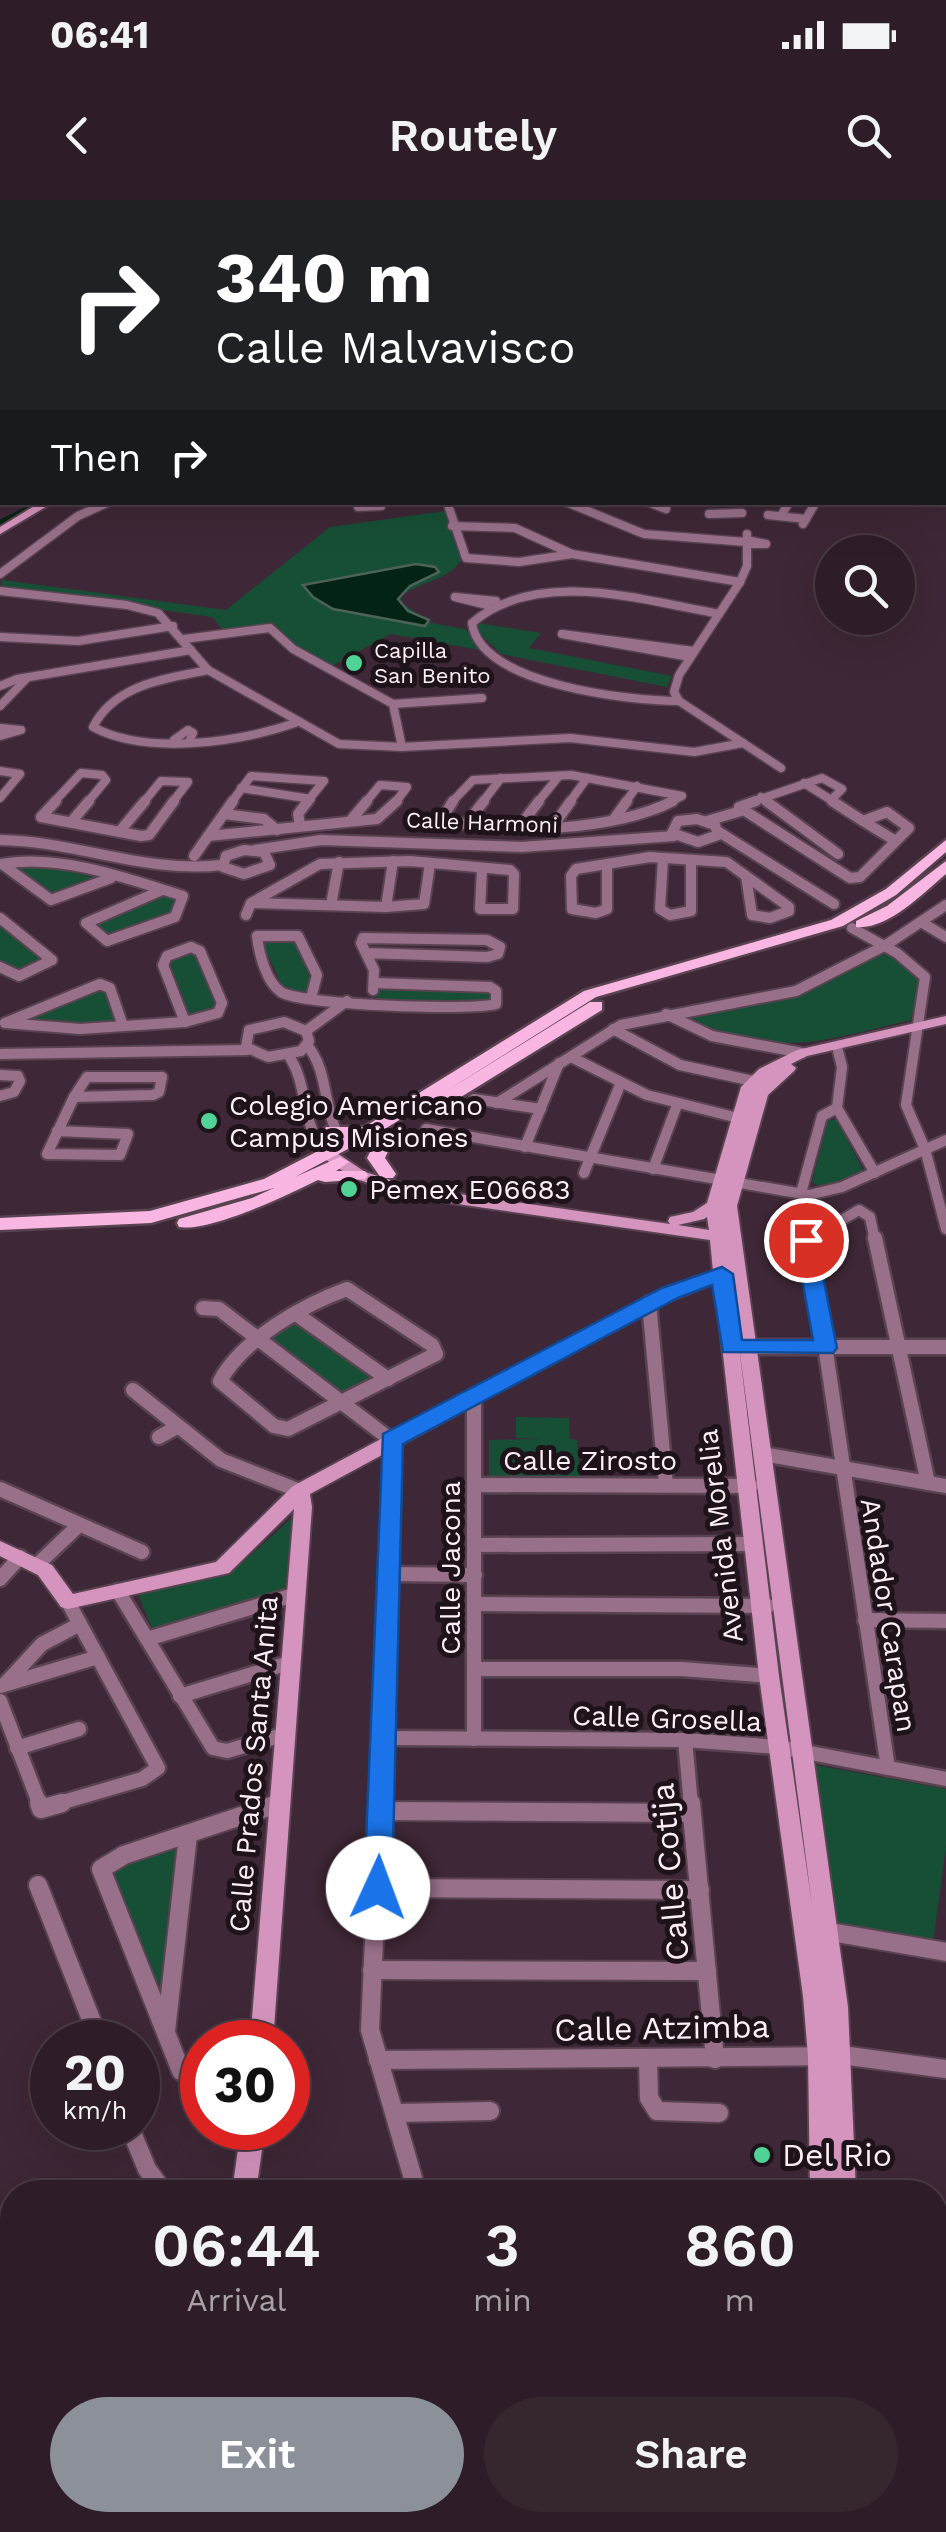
<!DOCTYPE html>
<style>
body{margin:0;font-family:"Work Sans",sans-serif;background:#362630;color:#f1f3f6;height:100vh;display:flex;flex-direction:column;font-size:38px;white-space:nowrap}
*{box-sizing:border-box;margin:0}
p{font-size:32px;color:#a7a2a8}
.icon{flex:none;width:55px;height:55px;fill:none;stroke:currentColor;stroke-width:2;stroke-linecap:round;stroke-linejoin:round}
.map{position:relative;flex:1;overflow:hidden}
.sheet{position:absolute;left:0px;top:1980px;width:948px;height:352px;display:flex;flex-direction:column;background:#2e1d28;border-radius:40px 40px 0 0;box-shadow:0 10px 40px #0002,0 0 0 2px #493b45}
.sheet>*{flex:none}
.top-card{position:absolute;left:0px;top:0px;width:948px;height:305px;box-shadow:0 10px 40px #0002,0 0 0 2px #493b45;background:#202124;color:#fff;overflow:hidden}
.fabs{position:absolute;left:815px;top:335px;display:grid;gap:20px}
.fabs a{display:grid;place-items:center;width:100px;height:100px;border-radius:50%;background:#2e1d28;box-shadow:0 10px 40px #0002,0 0 0 2px #493b45;font-size:50px}
.speed{position:absolute;left:30px;top:1820px;display:flex;gap:20px;font-size:50px;font-weight:700;text-align:center}
.speed>*{display:grid;place-content:center;width:130px;height:130px;border-radius:50%;background:#2e1d28;box-shadow:0 10px 40px #0002,0 0 0 2px #493b45;line-height:1}
.speed small{font-size:25px;font-weight:400}
.speed .limit{border:15px solid #d22;background:#fff;color:#111}
.pin{position:absolute;display:grid;place-items:center;width:85px;height:85px;color:#fff;margin:-42px;border:5px solid #fff;border-radius:50%;box-shadow:0 2px 10px #0007}
.me{position:absolute;width:110px;margin:-55px;rotate:2deg;stroke-linejoin:round;filter:drop-shadow(0 0 8px #0008)}
.turn{display:flex;align-items:center;gap:35px;height:210px;padding:0 50px;font-size:45px}
.turn .icon{width:130px;height:130px;stroke-width:2.5}
.turn b{display:block;font-size:70px;line-height:85px}
.then{display:flex;align-items:center;height:95px;padding:0 50px;background:#0003;gap:20px;font-size:38px}
.eta{display:flex;justify-content:space-evenly;align-items:center;height:170px;text-align:center}
.eta b{font-size:60px;font-weight:600;line-height:70px}
.cta{display:flex;gap:20px;margin-top:auto;padding:20px 50px}
.cta a{flex:1;height:115px;border-radius:60px;background:#8c9099;color:#fff;font-size:40px;font-weight:600;line-height:115px;text-align:center}
.cta a+a{background:#362630;color:#f1f3f6}
.status{display:flex;justify-content:space-between;align-items:center;height:70px;padding:0 50px;background:#2e1d28;direction:ltr}
.status svg{height:28px;fill:currentColor}
header{display:flex;justify-content:space-between;align-items:center;height:130px;padding:0 50px;background:#2e1d28;font-size:45px;font-weight:600}
.map>svg:first-child{display:block}
</style>
<div class="status"><b>06:41</b><svg viewBox="0 0 49 12"><path d="M0 12V9h3v3zM5 12V6h3v6zM10 12V3h3v9zM15 12V0h3v12zM26 1h20v11H26zM47 4h2v5h-2z"/></svg></div>
<header><svg class="icon" aria-label="back" viewBox="0 0 24 24"><path d="M15 5l-7 7 7 7"/></svg>Routely<svg class="icon" aria-label="search" viewBox="0 0 24 24"><circle cx="10" cy="10" r="6"/><path d="M15 15l6 6"/></svg></header>
<div class="map">
<svg width="946" height="2332" viewBox="0 0 946 2332">
<rect width="100%" height="100%" fill="#3e2736"/>
<g fill="#174f36">
<path d="M 445,311 L 461,361 C 446,381 422,381 401,396 L 402,403 L 431,423 L 465,429 L 485,451 L 391,434 L 332,466 L 291,443 L 270,424 L 223,430 L 212,417 L 0,387 L 2,380 L 226,410 L 330,327 Z"/>
<polygon points="478,423 541,433 529,448 672,476 667,487 501,454 478,432"/>
<polygon points="8,665 43,665 97,678 54,696"/>
<polygon points="164,695 178,696 175,713 106,738 93,723"/>
<path d="M 0,723 L 46,758 C 27,769 19,777 0,762 Z"/>
<path d="M 287,736 C 302,745 309,769 310,786 L 305,794 L 285,792 L 261,740 Z"/>
<polygon points="190,751 197,753 218,808 191,821 169,760"/>
<path d="M 887,753 L 921,776 L 911,820 C 819,842 777,859 685,818 L 789,798 Z"/>
<polygon points="106,788 114,822 25,824 18,819"/>
<polygon points="379,788 492,790 492,798 470,802 386,800 375,797"/>
<polygon points="828,920 837,920 863,970 824,989 812,982"/>
<polygon points="300,1121 378,1179 345,1194 269,1140"/>
<polygon points="516,1217 569,1218 570,1239 577,1240 580,1278 489,1277 489,1240 541,1239 516,1238"/>
<polygon points="294,1316 288,1389 153,1430 137,1393 229,1375"/>
<polygon points="810,1564 946,1589 946,1646 933,1744 833,1723"/>
<polygon points="181,1648 162,1803 111,1669"/>
</g>
<polygon fill="#032415" stroke="#4e6159" stroke-width="2.5" points="416,364 435,367 439,372 410,386 398,399 408,411 429,420 425,426 333,409 313,397 303,385"/>
<g fill="none" stroke-linecap="round" stroke-linejoin="round">
<polyline stroke="#032415" stroke-width="5" points="807,2 814,0"/>
<polyline stroke="#032415" stroke-width="8" points="0,324 37,306"/>
<g stroke="#594351" stroke-width="9">
<g id="street-far4">
<polyline points="54,0 67,0"/>
<polyline points="909,2 922,2"/>
</g>
</g>
<g stroke="#594351" stroke-width="11">
<g id="street-far3">
<polyline points="371,302 358,307 381,306 379,302"/>
<polyline points="447,302 466,358 519,362 572,354"/>
<polyline points="566,302 644,334 746,342"/>
<polyline points="648,302 666,309"/>
<polyline points="709,314 742,313"/>
<polyline points="768,315 806,319"/>
<polyline points="781,316 789,302"/>
<polyline points="803,324 816,302"/>
<polyline points="452,326 515,328 572,354 740,382"/>
<polyline points="747,334 747,366 740,382 679,475 674,492 679,501 781,568"/>
<polyline points="746,340 766,344 747,344"/>
<polyline points="0,374 78,316 109,302"/>
<polyline points="0,391 127,405 158,413 208,470 339,544 402,547 570,538 694,552 743,543"/>
<polyline points="487,405 455,397 496,401"/>
<polyline points="0,437 78,441 173,426"/>
<polyline points="184,439 270,428 293,449 393,504 402,547"/>
<polyline points="690,457 562,434 694,451"/>
<path d="M 208,470 C 165,479 115,484 93,527 C 147,556 240,542 295,523"/>
<polyline points="0,486 17,479 191,450"/>
<path d="M 679,501 C 631,501 480,485 472,423 C 538,367 642,400 719,414"/>
<polyline points="393,504 482,498"/>
<polyline points="0,506 27,478"/>
<polyline points="0,528 21,530 0,536"/>
<polyline points="174,540 188,530 193,533 189,542"/>
<polyline points="0,571 20,574 0,598"/>
<polyline points="804,583 836,603"/>
<polyline points="241,588 311,599"/>
<polyline points="761,597 770,603"/>
<polyline points="53,603 81,573 102,575 106,580 87,603"/>
<polyline points="143,603 161,581 188,582 172,603"/>
<polyline points="231,603 251,576 324,581 306,603"/>
<polyline points="365,603 380,585 407,587 395,603"/>
<polyline points="451,603 473,580 571,575 682,596 668,603"/>
<polyline points="482,603 501,578"/>
<polyline points="537,603 559,576"/>
<polyline points="569,603 587,578"/>
<polyline points="625,603 637,586"/>
<polyline points="749,603 822,578 842,589 831,600"/>
</g>
</g>
<g stroke="#594351" stroke-width="14">
<g id="street-far2">
<polyline points="56,601 41,617 141,636 149,635 174,601"/>
<path d="M 453,601 L 442,619 C 501,637 618,630 673,601"/>
<polyline points="756,601 739,607 850,678 860,677 909,628 887,612 863,621 894,640"/>
<polyline points="766,601 838,654"/>
<polyline points="832,601 863,621"/>
<polyline points="224,614 264,619 277,630"/>
<polyline points="614,619 627,601"/>
<polygon points="697,619 715,625 718,635 698,642 672,633 678,621"/>
<polyline points="351,620 367,601"/>
<polyline points="72,621 89,601"/>
<polyline points="707,621 741,611"/>
<polyline points="300,624 298,614 308,601"/>
<polyline points="466,624 484,601"/>
<polyline points="553,626 571,601"/>
<polyline points="519,627 539,601"/>
<polyline points="120,631 145,601"/>
<polyline points="719,632 834,704"/>
<polyline points="208,636 377,619 397,601"/>
<path d="M 0,640 C 75,641 147,674 222,665"/>
<polygon points="244,650 264,652 270,665 244,674 223,667 226,656"/>
<polyline points="255,650 321,640 522,647 674,636"/>
<polyline points="194,656 233,601"/>
<polyline points="663,659 660,709 670,715 691,711 691,660"/>
<polyline points="393,661 386,707 424,704 430,664"/>
<polyline points="607,665 607,709 596,713 572,709 571,676 576,669 650,657 726,662 728,663 789,707 789,711 770,718 752,715 746,676"/>
<path d="M 111,678 L 51,700 L 2,664 C 58,653 130,679 183,696 L 175,717 L 107,741 L 86,723 L 160,691"/>
<polyline points="254,703 386,707"/>
<polyline points="331,705 339,662"/>
<polyline points="246,715 251,703 320,664 410,661 510,670 514,674 513,709 480,709 482,669"/>
<polyline points="0,718 52,760 19,776 0,767"/>
<polyline points="921,722 946,737"/>
<polyline points="852,728 897,753 925,777 906,905 925,949 946,1029"/>
<polygon points="191,747 200,751 222,803 218,813 185,822 163,765 167,756"/>
<polyline points="366,753 487,757 498,754 500,747 487,740 363,738 361,743 374,770 373,790"/>
<path d="M 311,798 L 317,775 L 298,736 L 257,736 C 259,753 266,782 281,792 C 301,805 471,811 496,804 L 496,791 L 490,787 L 375,783"/>
<polyline points="666,814 712,836 802,853"/>
<polygon points="284,822 306,831 309,841 301,851 268,857 246,847 249,830"/>
<polyline points="5,823 80,829 185,822"/>
<polyline points="5,823 100,784 110,788 123,826"/>
<polyline points="613,829 680,865 753,881"/>
<polyline points="306,831 347,801"/>
<path d="M 307,845 C 331,874 321,913 344,944"/>
<polyline points="838,851 842,867 837,908 875,973"/>
<polyline points="0,854 248,850"/>
<path d="M 289,856 C 310,888 299,925 328,954"/>
<polyline points="571,857 647,895 738,918"/>
<polyline points="0,875 18,876 20,881 14,892 0,896"/>
<polygon points="87,877 162,877 159,892 153,895 74,897"/>
<polyline points="474,899 541,909"/>
<polyline points="497,903 621,825 796,791 886,745 946,705"/>
<polyline points="426,929 809,995 842,987 946,940"/>
<polyline points="57,931 128,934 120,955 47,954 74,897"/>
<polyline points="525,947 559,863"/>
<polyline points="653,969 677,905"/>
<polyline points="584,973 620,885"/>
<polyline points="801,993 822,916 837,908"/>
<polyline points="806,1041 859,1010 870,1017 875,1041"/>
</g>
</g>
<g stroke="#594351" stroke-width="19">
<g id="street-far1">
<polyline points="809,1038 888,1568"/>
<polyline points="875,1038 928,1283"/>
<path d="M 347,1089 L 432,1145 L 436,1154 L 288,1229 L 274,1226 L 220,1181 C 243,1139 303,1105 347,1089 Z"/>
<polyline points="649,1103 666,1285"/>
<polyline points="203,1108 219,1109 391,1240 380,1605"/>
<polyline points="299,1116 388,1179"/>
<polyline points="744,1147 946,1147"/>
<polyline points="133,1190 221,1260 300,1291"/>
<polyline points="474,1198 474,1539"/>
<polyline points="159,1237 177,1227"/>
<polyline points="762,1254 946,1286"/>
<polyline points="474,1285 751,1286"/>
<polyline points="0,1289 142,1352"/>
<polyline points="475,1345 754,1344"/>
<polyline points="38,1364 79,1325"/>
<polyline points="390,1374 475,1375"/>
<polyline points="0,1379 20,1357"/>
<polyline points="118,1391 213,1548 227,1551 286,1534"/>
<polyline points="475,1404 768,1406"/>
<polyline points="865,1420 946,1421"/>
<polyline points="147,1439 297,1394"/>
<polyline points="475,1469 682,1469 769,1476"/>
<polyline points="6,1483 42,1444 80,1424"/>
<polyline points="0,1486 98,1457"/>
<polyline points="180,1496 292,1462"/>
<polyline points="0,1501 40,1605"/>
<polyline points="383,1538 685,1540 779,1547 946,1579"/>
<polyline points="685,1540 691,1605"/>
<polyline points="17,1548 79,1529"/>
<polyline points="53,1605 142,1579 158,1568 68,1402"/>
<polyline points="273,1605 280,1603"/>
</g>
</g>
<g stroke="#594351" stroke-width="22">
<g id="street">
<polyline points="39,1603 41,1609 62,1603"/>
<polyline points="380,1603 370,1830 417,1992"/>
<polyline points="691,1603 715,1859"/>
<polyline points="381,1611 691,1613"/>
<polyline points="38,1685 100,1842"/>
<polyline points="378,1688 700,1690"/>
<polyline points="825,1731 946,1752"/>
<polyline points="372,1770 707,1771"/>
<polyline points="166,1831 188,1635"/>
<polyline points="378,1860 849,1856 946,1869"/>
<polyline points="648,1860 649,1898 657,1911 719,1913"/>
<polyline points="202,1885 181,1871 101,1669 124,1655 280,1603"/>
<polyline points="398,1913 490,1911"/>
<polyline points="130,1928 147,1969 164,1992"/>
<polyline points="0,2114 12,2114"/>
<polyline points="0,2232 12,2232"/>
<polyline points="536,2320 536,2332"/>
<polyline points="771,2320 772,2332"/>
<polyline points="36,2332 38,2320"/>
<polyline points="204,2332 205,2320"/>
<polyline points="300,2332 301,2320"/>
</g>
</g>
<g stroke="#594351" stroke-width="4">
<g id="secondary">
<polygon points="41,302 54,302 0,334 0,327"/>
<path d="M 946,816 L 946,824 L 807,856 L 791,864 L 796,868 L 794,871 L 768,895 L 737,1006 L 848,1807 L 856,1992 L 810,1992 L 808,1856 L 803,1796 L 759,1476 L 715,1083 L 655,1107 L 310,1294 L 312,1307 L 273,1842 L 250,1842 L 294,1309 L 229,1373 L 68,1409 L 61,1407 L 38,1375 L 0,1356 L 0,1341 L 52,1365 L 73,1394 L 216,1362 L 293,1286 L 643,1099 L 713,1071 L 710,1040 L 415,998 L 353,978 L 322,957 L 320,954 L 322,951 L 334,951 L 365,972 L 417,988 L 670,1024 L 668,1021 L 670,1017 L 693,1012 L 707,1003 L 741,887 L 759,869 L 797,850 ZM 707,1017 L 709,1030 L 678,1025 L 704,1019 ZM 738,1138 L 812,1705 L 779,1476 Z"/>
<polygon points="241,1928 265,1928 256,1992 232,1992"/>
<rect x="935" y="2024" width="11" height="24"/>
<polygon points="844,2320 894,2320 895,2332 845,2332"/>
</g>
</g>
<g stroke="#594351" stroke-width="5">
<g id="primary">
<polygon points="946,81 946,88 945,88 945,81"/>
<polygon points="946,96 946,103 945,103 945,96"/>
<rect x="0" y="97" width="2" height="6"/>
<path d="M 946,640 L 946,652 L 896,695 L 843,726 L 596,797 L 440,895 L 590,802 L 602,802 L 602,810 L 448,905 L 436,905 L 433,901 L 436,897 L 380,932 L 392,932 L 395,936 L 385,958 L 396,974 L 393,978 L 381,978 L 367,958 L 380,932 L 295,977 L 340,957 L 349,962 L 336,971 L 365,971 L 368,975 L 365,979 L 325,982 L 318,980 C 288,995 210,1032 179,1027 L 177,1023 L 179,1019 L 252,998 L 274,988 L 151,1023 L 0,1030 L 0,1018 L 150,1011 L 264,979 L 345,937 L 326,935 L 323,931 L 326,927 L 364,927 L 584,791 L 831,720 L 886,689 Z"/>
<path d="M 946,661 L 946,674 C 923,693 888,730 856,727 L 856,721 L 887,706 Z"/>
</g>
</g>
<g stroke="#594351" stroke-width="6">
<g id="highway">
<rect x="945" y="86" width="1" height="6"/>
<rect x="0" y="101" width="2" height="6"/>
</g>
</g>
<use href="#street-far4" stroke="#99708a" stroke-width="6"/>
<use href="#street-far3" stroke="#99708a" stroke-width="8"/>
<use href="#street-far2" stroke="#99708a" stroke-width="10"/>
<use href="#street-far1" stroke="#99708a" stroke-width="14"/>
<use href="#street" stroke="#99708a" stroke-width="18"/>
<use href="#secondary" fill="#d594be" fill-rule="evenodd"/>
<use href="#primary" fill="#fab6e2" fill-rule="evenodd"/>
<use href="#highway" fill="#fce7f4" fill-rule="evenodd"/>
</g>
<polygon fill="#1a73e8" stroke="#114b97" stroke-width="2.5" points="806,1033 816,1040 837,1148 833,1153 723,1152 712,1085 678,1098 403,1244 392,1688 388,1696 368,1696 364,1688 383,1234 662,1088 722,1067 733,1074 742,1140 813,1140 795,1040"/>
<g fill="#51d398" stroke="#1e131a" stroke-width="4">
<circle cx="354" cy="463" r="10"/>
<circle cx="209" cy="921" r="10"/>
<circle cx="349" cy="989" r="10"/>
<circle cx="762" cy="1955" r="10"/>
</g>
<g text-anchor="middle" stroke-width="10" stroke-linejoin="round" paint-order="stroke">
<g font-size="22" fill="#feeef8" stroke="#1e131a" text-anchor="start">
<text x="374" y="458">Capilla<tspan x="374" dy="25">San Benito</tspan></text>
</g>
<g font-size="22" fill="#feeef8" stroke="#1e131a">
<text transform="translate(482 622) rotate(2)" y="8">Calle Harmoni</text>
</g>
<g font-size="28" fill="#feeef8" stroke="#1e131a" text-anchor="start">
<text x="229" y="915">Colegio Americano<tspan x="229" dy="32">Campus Misiones</tspan></text>
<text x="369" y="999">Pemex E06683</text>
</g>
<g font-size="28" fill="#feeef8" stroke="#1e131a">
<text x="590" y="1270">Calle Zirosto</text>
<text transform="translate(720 1336) rotate(-97)" y="10">Avenida Morelia</text>
<text transform="translate(450 1368) rotate(-90)" y="10">Calle Jacona</text>
<text transform="translate(889 1415) rotate(81)" y="10">Andador Carapan</text>
<text transform="translate(667 1518) rotate(2)" y="10">Calle Grosella</text>
<text transform="translate(253 1564) rotate(-85)" y="10">Calle Prados Santa Anita</text>
</g>
<g font-size="32" fill="#feeef8" stroke="#1e131a">
<text transform="translate(670 1672) rotate(-95)" y="11">Calle Cotija</text>
<text transform="translate(662 1828) rotate(-1)" y="11">Calle Atzimba</text>
</g>
<g font-size="32" fill="#feeef8" stroke="#1e131a" text-anchor="start">
<text x="782" y="1966">Del Rio</text>
</g>
</g>
</svg>
<div class="fabs">
<a><svg class="icon" aria-label="search" viewBox="0 0 24 24"><circle cx="10" cy="10" r="6"/><path d="M15 15l6 6"/></svg></a>
</div>
<div class="speed"><div>20<small>km/h</small></div><div class="limit">30</div></div>
<div class="pin" style="left:806px;top:1040px;background:#d93025"><svg class="icon" aria-label="arrive" viewBox="0 0 24 24"><path d="M6 21V4h12l-3 4 3 4H6"/></svg></div>
<svg class="me" style="left:378px;top:1688px" viewBox="-20 -20 40 40"><circle r="19" fill="#fff"/><path d="M0-13L10 11 0 6-10 11z" fill="#1a73e8"/></svg>
<div class="top-card">
<div class="turn"><svg class="icon" aria-label="right" viewBox="0 0 24 24"><path d="M7 20v-9h11M14 6l5 5-5 5"/></svg><div><b>340 m</b>Calle Malvavisco</div></div>
<div class="then">Then<svg class="icon" aria-label="right" viewBox="0 0 24 24"><path d="M7 20v-9h11M14 6l5 5-5 5"/></svg></div>
</div>
<section class="sheet">
<div class="eta">
<div><b>06:44</b><p>Arrival</p></div>
<div><b>3</b><p>min</p></div>
<div><b>860</b><p>m</p></div>
</div>
<div class="cta"><a>Exit</a><a>Share</a></div>
</section>
</div>
